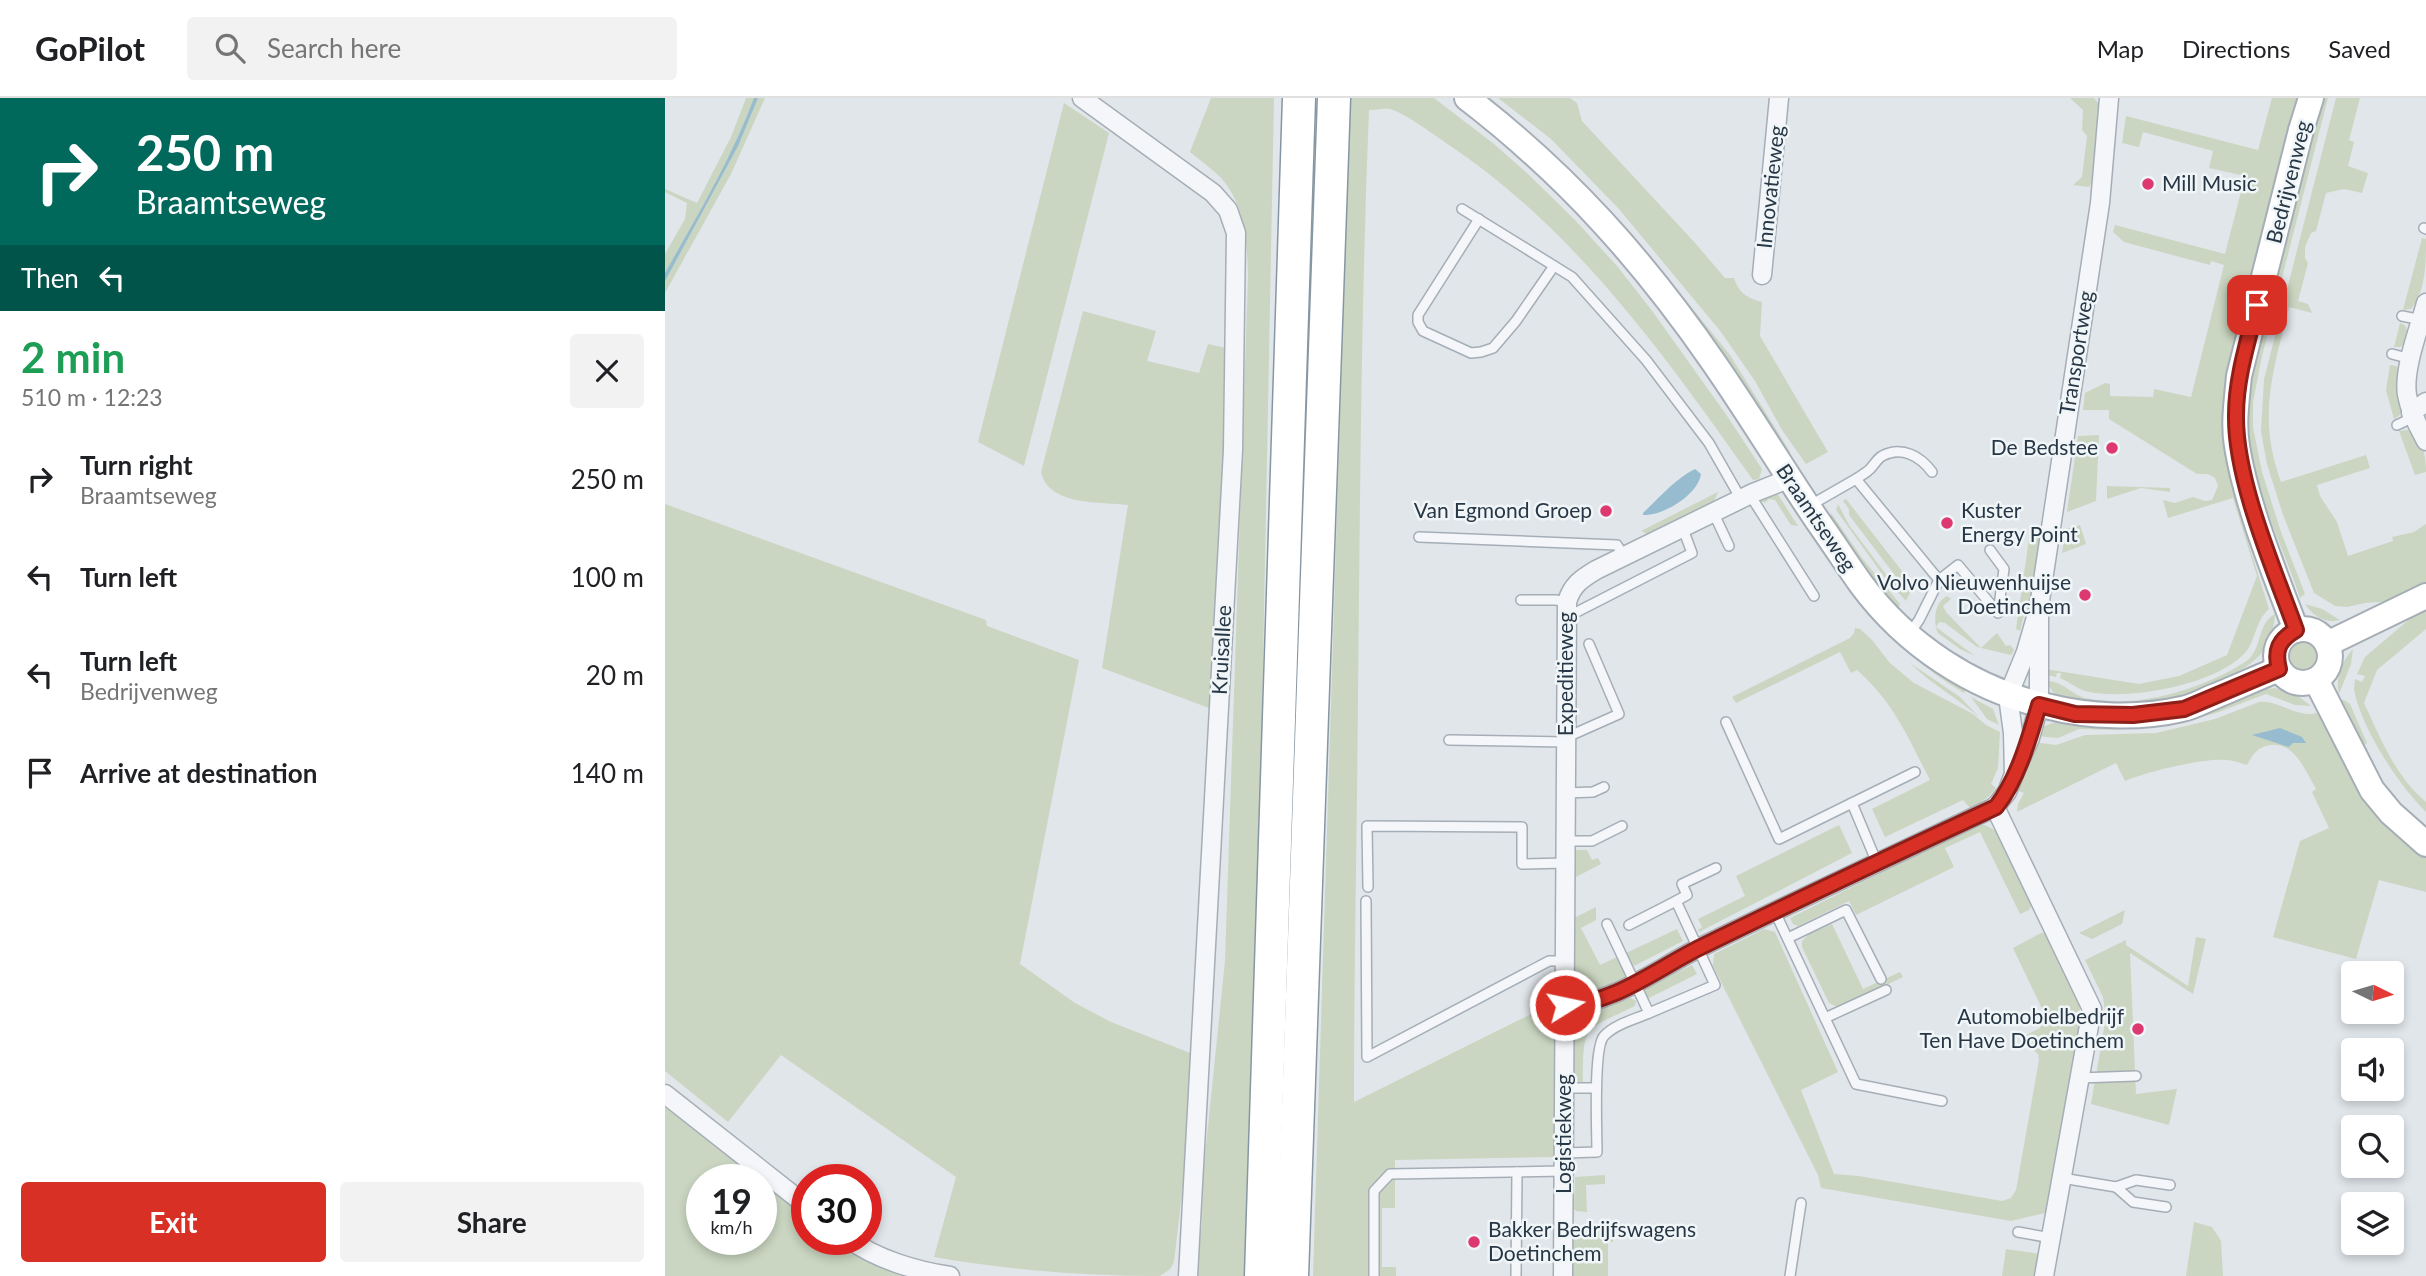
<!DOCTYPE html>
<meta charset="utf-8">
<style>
body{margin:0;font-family:Lato,sans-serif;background:#f2f2f2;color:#202124;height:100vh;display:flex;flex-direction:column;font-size:26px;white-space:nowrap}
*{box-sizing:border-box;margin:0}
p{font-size:23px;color:#757577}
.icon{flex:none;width:38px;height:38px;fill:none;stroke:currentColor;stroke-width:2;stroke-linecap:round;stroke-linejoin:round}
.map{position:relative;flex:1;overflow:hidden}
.sheet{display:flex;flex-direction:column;background:#fff;width:665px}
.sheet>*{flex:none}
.hud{background:#00695c;color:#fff;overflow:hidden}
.needle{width:46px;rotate:95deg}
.buttons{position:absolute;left:1676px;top:863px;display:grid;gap:14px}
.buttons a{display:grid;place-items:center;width:63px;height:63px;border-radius:7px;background:#fff;box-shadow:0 4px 10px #0003;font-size:35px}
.speed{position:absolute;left:21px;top:1066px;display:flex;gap:14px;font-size:35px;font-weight:700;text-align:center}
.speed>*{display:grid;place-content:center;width:91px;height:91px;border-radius:50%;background:#fff;box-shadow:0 4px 10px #0003;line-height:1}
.speed small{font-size:18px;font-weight:400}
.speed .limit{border:10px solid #d22;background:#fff;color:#111}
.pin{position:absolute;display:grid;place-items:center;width:60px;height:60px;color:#fff;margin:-30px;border-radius:14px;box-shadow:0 4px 10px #0006}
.me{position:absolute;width:77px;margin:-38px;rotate:80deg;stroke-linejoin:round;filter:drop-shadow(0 0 5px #0008)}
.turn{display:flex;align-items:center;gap:24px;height:147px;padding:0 21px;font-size:32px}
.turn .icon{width:91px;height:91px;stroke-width:2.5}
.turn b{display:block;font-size:49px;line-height:60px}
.then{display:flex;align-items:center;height:66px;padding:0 21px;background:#0003;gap:14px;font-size:26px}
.round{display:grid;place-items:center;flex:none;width:74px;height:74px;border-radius:7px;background:#f2f2f2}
.overview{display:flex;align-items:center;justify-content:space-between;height:119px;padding:0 21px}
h1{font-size:42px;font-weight:700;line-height:52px;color:#1e9e55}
.action{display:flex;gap:14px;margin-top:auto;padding:14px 21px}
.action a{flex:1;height:80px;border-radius:7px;background:#d93025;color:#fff;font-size:28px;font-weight:700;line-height:80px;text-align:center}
.action a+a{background:#f2f2f2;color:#202124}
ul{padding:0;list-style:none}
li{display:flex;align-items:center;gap:21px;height:98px;padding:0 21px}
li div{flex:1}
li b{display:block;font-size:26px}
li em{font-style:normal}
header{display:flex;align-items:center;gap:42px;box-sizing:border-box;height:98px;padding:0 35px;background:#fff;border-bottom:2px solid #e0e0e0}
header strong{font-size:33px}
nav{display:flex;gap:38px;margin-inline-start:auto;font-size:24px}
.search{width:490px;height:63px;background:#f2f2f2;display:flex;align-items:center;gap:18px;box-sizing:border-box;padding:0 24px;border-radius:7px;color:#757577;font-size:26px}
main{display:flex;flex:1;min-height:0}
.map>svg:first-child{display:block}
</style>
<header>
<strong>GoPilot</strong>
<div class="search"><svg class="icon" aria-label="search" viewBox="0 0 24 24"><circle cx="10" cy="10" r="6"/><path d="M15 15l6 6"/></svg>Search here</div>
<nav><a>Map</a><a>Directions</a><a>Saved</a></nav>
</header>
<main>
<section class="sheet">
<div class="hud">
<div class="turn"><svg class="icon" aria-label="right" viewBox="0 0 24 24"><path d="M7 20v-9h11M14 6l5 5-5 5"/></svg><div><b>250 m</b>Braamtseweg</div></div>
<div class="then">Then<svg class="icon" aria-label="left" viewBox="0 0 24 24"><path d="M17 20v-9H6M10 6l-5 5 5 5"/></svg></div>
</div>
<div class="overview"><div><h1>2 min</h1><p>510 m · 12:23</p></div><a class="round"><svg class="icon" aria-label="close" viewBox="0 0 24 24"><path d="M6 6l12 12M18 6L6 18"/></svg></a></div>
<ul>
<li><svg class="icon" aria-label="right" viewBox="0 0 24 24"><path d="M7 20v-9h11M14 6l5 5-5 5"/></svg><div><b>Turn right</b><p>Braamtseweg</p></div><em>250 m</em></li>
<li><svg class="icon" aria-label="left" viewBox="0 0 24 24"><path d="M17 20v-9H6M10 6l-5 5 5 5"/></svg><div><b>Turn left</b></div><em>100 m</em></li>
<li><svg class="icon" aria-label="left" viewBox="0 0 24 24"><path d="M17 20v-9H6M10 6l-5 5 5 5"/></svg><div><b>Turn left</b><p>Bedrijvenweg</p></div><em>20 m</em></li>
<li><svg class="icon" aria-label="arrive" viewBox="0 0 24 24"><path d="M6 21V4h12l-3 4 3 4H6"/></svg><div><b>Arrive at destination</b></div><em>140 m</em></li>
</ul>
<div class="action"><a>Exit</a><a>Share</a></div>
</section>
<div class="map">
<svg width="1761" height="1178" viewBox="0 0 1761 1178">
<rect width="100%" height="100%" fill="#e1e6eb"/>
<g fill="#cad6c1" fill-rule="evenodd">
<polygon points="81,0 100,0 66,76 0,195 0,156 20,121 22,105 0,94 0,91 32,105 66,39"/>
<path d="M 546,0 L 609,0 L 597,617 L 598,735 L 581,1178 L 523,1178 L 532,1161 L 537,1126 L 538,1077 L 560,863 L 583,178 C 582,144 580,105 555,79 C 546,70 535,62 525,54 Z"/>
<path d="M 685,0 L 769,0 L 829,46 L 864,77 L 910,122 L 952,168 L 988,214 L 1060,315 L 1097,371 L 1094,381 L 1088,382 C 1000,258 912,133 784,47 C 771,38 738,14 725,11 C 718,10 710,12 704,12 C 696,208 695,404 693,600 C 692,735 689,869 689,1004 L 890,904 L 889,1059 L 730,1062 L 730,1110 L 717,1110 L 717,1169 L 731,1169 L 731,1178 L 648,1178 Z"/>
<polygon points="816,0 823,0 911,77 967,136 1065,257 1125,354 1120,357 1096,320"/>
<path d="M 833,0 L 905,0 L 912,5 L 917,23 L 1031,146 L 1060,180 L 1069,180 C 1074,195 1082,200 1097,204 L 1095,238 L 1163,354 L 1141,366 L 1117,332 L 1090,283 L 1056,234 L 954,111 L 886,41 Z"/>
<polygon points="1405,0 1429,0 1435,7 1437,16 1429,81 1424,89 1408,87 1417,79 1422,38 1417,32 1418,12"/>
<path d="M 1607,0 L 1636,0 L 1573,245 L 1574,407 L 1572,409 L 1604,511 C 1589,524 1591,545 1578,557 C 1548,587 1465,602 1424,594 C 1413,592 1405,584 1395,580 L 1396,575 L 1392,575 L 1391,579 L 1382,577 L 1380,571 L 1474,586 L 1514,578 L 1562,557 L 1592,478 L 1568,400 L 1503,420 L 1498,402 L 1510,405 L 1528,399 L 1540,403 L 1547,402 L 1553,388 L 1550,380 L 1543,376 L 1532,376 L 1444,321 L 1444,312 L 1418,312 L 1420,295 L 1440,285 L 1445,286 L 1445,298 L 1488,299 L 1489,291 L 1526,299 L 1559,167 L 1546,163 L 1545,167 L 1459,144 L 1448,134 L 1450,127 L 1560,156 L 1580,78 L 1544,70 L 1548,53 L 1478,34 L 1474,49 L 1457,45 L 1461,18 L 1593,52 Z"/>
<path d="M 1656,0 L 1663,0 L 1597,258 L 1588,304 L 1588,329 L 1597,374 L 1616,434 L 1640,496 L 1635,500 C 1619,452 1596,406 1585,356 C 1581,335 1583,312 1583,291 Z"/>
<path d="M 1671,0 L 1695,0 L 1684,42 L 1689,44 L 1683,68 L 1703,75 L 1697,95 L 1679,91 L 1661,95 L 1651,133 L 1646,135 L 1640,149 L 1640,160 L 1643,165 L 1633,203 L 1643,206 L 1647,215 L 1624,209 C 1608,274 1592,318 1616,384 L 1701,357 L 1705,370 L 1652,387 L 1655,398 L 1672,424 L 1683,458 L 1728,443 L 1727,439 L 1749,434 L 1761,426 L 1761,487 L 1730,503 L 1700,505 L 1682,509 L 1670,508 L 1649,495 L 1618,417 L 1602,366 L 1596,334 L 1599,281 Z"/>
<polygon points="399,5 444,35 359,368 313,344"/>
<path d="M 1757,140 L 1761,141 C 1761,164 1761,193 1746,211 L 1738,212 Z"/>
<path d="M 418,213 L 491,233 L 482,263 L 534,275 L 543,246 L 565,251 L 552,613 L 437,570 L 463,407 C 437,404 383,408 376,374 Z"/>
<path d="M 1735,225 C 1745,228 1742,238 1740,246 L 1735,249 L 1729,249 Z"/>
<polygon points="1725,267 1731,268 1734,272 1733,295 1737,311 1736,316 1729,321 1721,292"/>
<path d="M 1743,332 C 1758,341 1761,358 1761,374 L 1750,377 L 1734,333 Z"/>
<polygon points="1434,337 1431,403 1402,414 1413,338"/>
<polygon points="1442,388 1505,390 1505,394 1476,390 1442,401"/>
<polygon points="1053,394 1048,405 984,437 976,433"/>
<polygon points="1109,395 1112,395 1133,428 1126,427 1110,402 1104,401 1100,405 1096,403 1096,401"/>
<path d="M 1119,398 L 1126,402 L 1302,589 L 1299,595 C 1214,544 1173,477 1119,398 Z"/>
<polygon points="1181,401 1240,477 1235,482 1240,486 1244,482 1246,483 1245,495 1241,503 1220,480 1171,412 1173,406 1184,427 1226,483 1231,483 1232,480 1184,417 1184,411 1178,403"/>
<path d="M 0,406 L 321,522 L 322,528 L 414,562 L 355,866 L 410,905 L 446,924 L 533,958 L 509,1164 L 505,1171 L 495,1178 C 420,1178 343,1172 269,1159 L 291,1079 L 116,957 L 63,1024 L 0,973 Z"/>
<polygon points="1166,415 1197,460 1235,506 1234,509 1228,508 1198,470 1166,421"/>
<polygon points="1415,427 1421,446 1397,455 1401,431"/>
<polygon points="1365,434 1374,438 1377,443 1368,503 1362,504 1355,533 1351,531"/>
<path d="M 1282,498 L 1286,501 L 1278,508 L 1281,514 L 1316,550 L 1332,535 L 1341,548 L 1345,547 L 1349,552 L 1346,557 L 1312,549 L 1280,525 L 1274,524 L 1271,529 L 1310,558 L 1295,551 L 1273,535 C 1268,523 1269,505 1282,498 Z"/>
<path d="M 1640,506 L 1657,511 L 1675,522 C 1660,526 1648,518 1640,506 Z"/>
<path d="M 1761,507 L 1761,531 L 1712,572 L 1699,605 C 1716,641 1730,678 1761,704 L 1761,714 C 1734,688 1695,628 1689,591 L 1690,581 L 1697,584 L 1700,578 L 1692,576 L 1700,559 Z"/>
<path d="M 1610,516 C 1610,529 1602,551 1592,560 C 1576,575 1540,593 1517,599 C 1493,606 1415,613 1395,600 C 1388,596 1385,590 1382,583 C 1397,583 1406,596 1420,600 C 1470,612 1538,591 1580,564 C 1598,553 1591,526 1610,516 Z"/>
<path d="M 1190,530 L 1195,531 L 1207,542 L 1225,565 L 1249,585 L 1308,616 L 1321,627 L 1335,634 L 1333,670 L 1326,686 L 1331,690 L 1323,699 L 1306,711 L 1298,702 L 1220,739 L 1207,711 L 1265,682 C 1242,638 1230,606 1192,572 L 1186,575 L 1175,554 L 1071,605 L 1067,599 L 1185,540 L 1189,535 Z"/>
<circle cx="1639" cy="558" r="14"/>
<path d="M 1688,551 L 1686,566 L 1674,596 C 1670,580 1677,563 1688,551 Z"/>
<path d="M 1245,565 L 1295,599 L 1314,619 C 1292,600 1266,586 1245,565 Z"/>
<polygon points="1609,590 1628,594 1646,608 1630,607 1601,596 1551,615 1508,626 1451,632 1414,631 1393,640 1371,638 1377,629 1393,623"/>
<polygon points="1306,599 1328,611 1334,627 1322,621"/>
<polygon points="1675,602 1679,602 1685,606 1702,645 1699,647"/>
<path d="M 1594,604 C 1614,602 1631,620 1652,615 L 1680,664 L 1761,757 L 1761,794 L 1714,782 L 1691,861 L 1608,839 L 1635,743 L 1664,730 L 1647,694 L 1651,691 C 1640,672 1628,640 1601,648 C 1591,651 1587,658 1582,667 C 1575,665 1567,662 1560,662 C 1538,660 1481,674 1460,683 L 1451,665 L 1352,714 L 1353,706 L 1359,695 L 1353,693 L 1368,644 L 1391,647 L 1420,637 L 1491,635 L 1550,621 Z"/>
<polygon points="1174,727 1187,755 1034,834 1033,832 1037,829 1033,821 1080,798 1071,778"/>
<polygon points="1311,727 1320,727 1333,734 1367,806 1364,812 1355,816 1315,734 1280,750 1289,769 1191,817 1184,803 1133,828 1128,826 1125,820"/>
<polygon points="908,752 922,752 927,762 933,760 936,766 909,780"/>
<path d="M 931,809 L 931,822 L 916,830 L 935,867 L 952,859 L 961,880 C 941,889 921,900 908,877 L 907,821 Z"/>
<polygon points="1460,812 1457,826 1427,841 1414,835"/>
<polygon points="1167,826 1198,891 1235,874 1238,879 1180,907 1170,908 1164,905 1137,849 1137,843 1144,836"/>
<polygon points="1012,831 1018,843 969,868 961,855"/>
<polygon points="1099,831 1110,834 1173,974 1136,992 1169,1076 1194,1078 1337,1103 1346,1100 1351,1092 1374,962 1373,956 1364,949 1359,938 1375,930 1381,919 1348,850 1376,835 1380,835 1414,902 1416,922 1384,1109 1380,1115 1346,1123 1156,1090 1153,1077 1048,868 1049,856"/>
<polygon points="1531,839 1541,841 1528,896 1465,855 1471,996 1512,991 1504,1027 1426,1006 1441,919 1438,899 1420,862 1461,842 1461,847 1523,888"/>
<polygon points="1027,867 1032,876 982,901 977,892"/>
<path d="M 962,898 L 971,903 L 970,908 C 919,933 918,925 918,985 L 912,985 L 907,980 C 908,919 911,927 962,898 Z"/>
<path d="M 0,1001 L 142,1111 L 142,1141 L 182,1141 L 258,1178 L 0,1178 ZM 37,1082 L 96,1082 L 96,1141 L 37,1141 Z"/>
<polygon points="940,1077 940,1086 921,1087 922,1114 911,1113 909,1111 910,1079"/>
<polygon points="1529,1124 1547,1129 1556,1143 1558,1178 1521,1178"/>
<polygon points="916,1131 955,1131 955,1136 948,1136 948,1144 943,1144 943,1178 908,1178 908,1136 910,1133"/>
<polygon points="1341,1151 1375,1156 1371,1178 1337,1178"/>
</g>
<g fill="#98bccf">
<path d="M 89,0 L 93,0 L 73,48 L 0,183 L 0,175 C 32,118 66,62 89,0 Z"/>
<path d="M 1030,371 L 1036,376 C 1033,397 998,418 978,417 L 978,415 C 994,400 1010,381 1030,371 Z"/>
<polygon points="1615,630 1637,639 1641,645 1628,645 1624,649 1587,637"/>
</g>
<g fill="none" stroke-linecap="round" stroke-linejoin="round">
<g stroke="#a5aeb6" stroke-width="12">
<g id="lane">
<polyline points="797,111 907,179 981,262 1044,345 1076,401"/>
<polyline points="814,121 753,217 753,224 758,233 806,255 816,254 828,250 851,223 889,168"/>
<polyline points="1759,130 1761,131"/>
<polyline points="1737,218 1757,222"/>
<polyline points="1727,256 1746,261"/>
<polyline points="1732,327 1749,319"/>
<path d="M 1191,381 C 1195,378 1201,375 1205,371 C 1209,367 1212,361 1217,358 C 1237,347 1256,359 1267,374"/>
<polyline points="1085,397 1149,498"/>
<polyline points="1144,408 1191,381 1274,482 1254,522 1245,535"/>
<polyline points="1049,416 1064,448"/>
<polyline points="754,439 952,447 959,459"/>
<polyline points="1274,482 1293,467 1333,515 1339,471 1325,452"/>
<polyline points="856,502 891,502 902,504"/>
<polyline points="902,519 1027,455 1018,431"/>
<polyline points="1061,624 1114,741 1187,705 1212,765"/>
<polyline points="900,640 954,616 924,546"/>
<polyline points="784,642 900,644"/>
<polyline points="901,695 928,694 939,689"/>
<polyline points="1187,705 1250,674"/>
<polyline points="900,743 927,743 957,728"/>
<polyline points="703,789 702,728 857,729 857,766 900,765"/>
<polyline points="701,803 702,959 884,863 900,863"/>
<polyline points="1011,803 1022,797 1017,786 1051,770"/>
<polyline points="1110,814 1191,986 1277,1003"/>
<polyline points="942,826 984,915 1050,887 1011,803 964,827"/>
<polyline points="1123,840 1181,812 1216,881"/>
<polyline points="1160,920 1221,892"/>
<polyline points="1414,980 1471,978"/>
<polyline points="899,990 931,990"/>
<path d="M 899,1055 L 932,1054 C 932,1033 928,950 939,938 C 950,926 971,921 984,915"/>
<polyline points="1397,1080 1451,1089 1471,1082 1505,1087"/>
<polyline points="1451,1089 1468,1104 1501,1109"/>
<polyline points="1353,1134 1386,1140"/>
<polyline points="709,1178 709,1093 725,1076 899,1073"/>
<polyline points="851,1178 852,1074"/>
<polyline points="1125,1178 1136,1105"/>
</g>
</g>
<g stroke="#a5aeb6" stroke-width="21">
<g id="street">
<polyline points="417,0 548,95 563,112 571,135 568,352 523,1178"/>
<polyline points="1097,177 1114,0"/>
<path d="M 1761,205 C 1754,231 1738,271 1742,297 C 1745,314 1754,329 1761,343"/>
<polyline points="1746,315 1761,304"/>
<polyline points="1374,509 1435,105 1444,0"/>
<polygon points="1374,509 1374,607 1365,640 1349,676 1348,635 1343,598 1361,554"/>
<polyline points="1330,709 1342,694 1349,676"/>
<path d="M 900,907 C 949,906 993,870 1036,849 C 1134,801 1232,756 1330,709 L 1427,911 L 1379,1178"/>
<polyline points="0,996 142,1108"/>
<path d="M 184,1141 C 211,1161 251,1173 285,1178"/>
<path d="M 898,1178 L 902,504 C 907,487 916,481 931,472 L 1088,395 L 1123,381"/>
</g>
</g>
<g stroke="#a5aeb6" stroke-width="28">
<g id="secondary">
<path d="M 802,0 C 902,77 978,162 1049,265 C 1085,317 1117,370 1152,422 C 1167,443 1181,465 1196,486 C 1241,547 1308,591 1381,608 C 1424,619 1474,621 1517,611 C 1528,609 1538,603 1548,599 C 1570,590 1592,580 1614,571"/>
<circle cx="1638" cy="558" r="27"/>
<path d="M 1631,532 C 1610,476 1581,406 1572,348 C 1568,325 1572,301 1574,278 L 1636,32 L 1646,0"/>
<polyline points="1662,546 1761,498"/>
<polyline points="1651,582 1707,692 1726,715 1761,746"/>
</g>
</g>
<g stroke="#8697a3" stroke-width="35">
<g id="highway">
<polyline points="596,1178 634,0"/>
<polyline points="627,1178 669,0"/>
</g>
</g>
<use href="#lane" stroke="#f4f6f9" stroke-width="9"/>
<use href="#street" stroke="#f4f6f9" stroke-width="18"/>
<use href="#secondary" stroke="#fff" stroke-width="24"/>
<use href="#highway" stroke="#fff" stroke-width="32"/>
</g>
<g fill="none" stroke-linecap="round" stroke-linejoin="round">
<g stroke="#8d1f18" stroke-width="18">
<path id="route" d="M 900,907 C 949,906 993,870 1036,849 C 1134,801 1232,755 1331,709 C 1353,681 1364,641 1374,607 L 1410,616 L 1468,617 L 1519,611 L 1614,571 C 1609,552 1614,542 1631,532 C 1609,471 1570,382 1571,317 C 1571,280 1583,243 1592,207"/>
</g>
<use href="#route" stroke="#d93025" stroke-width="12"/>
</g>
<g fill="#dd386f" stroke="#f0f5f8" stroke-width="2.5">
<circle cx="1483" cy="86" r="7"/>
<circle cx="1447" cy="350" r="7"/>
<circle cx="941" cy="413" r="7"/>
<circle cx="1282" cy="425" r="7"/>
<circle cx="1420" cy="497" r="7"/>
<circle cx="1473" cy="931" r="7"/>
<circle cx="809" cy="1144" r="7"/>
</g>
<g text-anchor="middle" stroke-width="5" stroke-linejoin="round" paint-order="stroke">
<g font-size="21" fill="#273745" stroke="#f0f5f8">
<text transform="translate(1624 84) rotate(-76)" y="7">Bedrijvenweg</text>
<text transform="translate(1106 89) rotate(-84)" y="7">Innovatieweg</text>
<text transform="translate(1412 255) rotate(-81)" y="7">Transportweg</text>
<text transform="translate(1151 420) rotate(56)" y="7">Braamtseweg</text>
<text transform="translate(557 552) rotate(-87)" y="7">Kruisallee</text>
<text transform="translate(901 576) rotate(-90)" y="7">Expeditieweg</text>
<text transform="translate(899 1036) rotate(-90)" y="7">Logistiekweg</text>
</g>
<g font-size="21" fill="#273745" stroke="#f0f5f8" text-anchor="end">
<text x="1497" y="93" text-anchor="start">Mill Music</text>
<text x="1433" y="357">De Bedstee</text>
<text x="927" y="420">Van Egmond Groep</text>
<text x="1296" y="420" text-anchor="start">Kuster<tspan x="1296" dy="24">Energy Point</tspan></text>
<text x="1406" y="492">Volvo Nieuwenhuijse<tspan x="1406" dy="24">Doetinchem</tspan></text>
<text x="1459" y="926">Automobielbedrijf<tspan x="1459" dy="24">Ten Have Doetinchem</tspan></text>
<text x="823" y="1139" text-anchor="start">Bakker Bedrijfswagens<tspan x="823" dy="24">Doetinchem</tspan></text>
</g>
</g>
</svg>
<div class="buttons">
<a><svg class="needle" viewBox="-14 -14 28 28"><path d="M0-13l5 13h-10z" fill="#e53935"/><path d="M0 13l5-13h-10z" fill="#757577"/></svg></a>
<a><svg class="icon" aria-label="sound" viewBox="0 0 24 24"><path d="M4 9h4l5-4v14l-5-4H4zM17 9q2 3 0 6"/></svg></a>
<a><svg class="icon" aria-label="search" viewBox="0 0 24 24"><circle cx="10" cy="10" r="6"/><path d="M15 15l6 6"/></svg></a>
<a><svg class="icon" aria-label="layers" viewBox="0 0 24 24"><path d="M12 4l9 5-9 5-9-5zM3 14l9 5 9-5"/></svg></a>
</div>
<div class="speed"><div>19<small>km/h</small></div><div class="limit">30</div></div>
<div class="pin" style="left:1592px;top:207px;background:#d93025"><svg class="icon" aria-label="arrive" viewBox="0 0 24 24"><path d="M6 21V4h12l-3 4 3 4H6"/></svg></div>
<svg class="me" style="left:900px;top:907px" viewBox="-20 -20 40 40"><circle r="17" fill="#d93025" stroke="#fff" stroke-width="3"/><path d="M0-11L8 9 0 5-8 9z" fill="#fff"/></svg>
</div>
</main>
